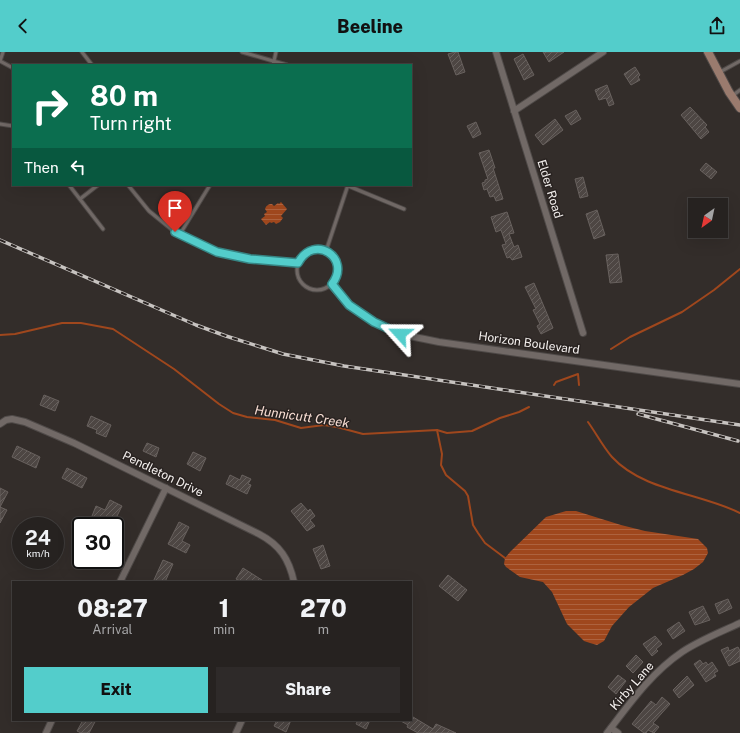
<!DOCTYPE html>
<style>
body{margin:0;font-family:"Public Sans",sans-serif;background:#2e2a29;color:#f1f3f6;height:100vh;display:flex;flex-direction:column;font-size:15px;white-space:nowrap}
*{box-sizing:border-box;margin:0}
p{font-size:13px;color:#a4a4a5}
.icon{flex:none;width:22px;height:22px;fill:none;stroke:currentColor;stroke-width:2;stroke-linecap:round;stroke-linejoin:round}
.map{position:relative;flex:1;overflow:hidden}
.side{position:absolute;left:12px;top:529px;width:400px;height:140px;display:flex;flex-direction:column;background:#262220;border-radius:0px;box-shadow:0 4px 16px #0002,0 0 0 1px #423f3e}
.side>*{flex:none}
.top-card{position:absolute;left:12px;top:12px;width:400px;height:122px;border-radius:0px;box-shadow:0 4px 16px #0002,0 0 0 1px #423f3e;background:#0b6e4f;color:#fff;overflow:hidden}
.needle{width:26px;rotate:213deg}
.buttons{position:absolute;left:688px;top:146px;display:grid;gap:8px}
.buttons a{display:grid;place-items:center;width:40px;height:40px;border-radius:0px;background:#262220;box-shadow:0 4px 16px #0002,0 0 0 1px #423f3e;font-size:20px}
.speed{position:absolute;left:12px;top:465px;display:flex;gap:8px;font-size:20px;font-weight:700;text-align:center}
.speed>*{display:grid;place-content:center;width:52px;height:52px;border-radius:50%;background:#262220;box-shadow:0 4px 16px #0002,0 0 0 1px #423f3e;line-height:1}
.speed small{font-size:10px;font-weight:400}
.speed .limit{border:2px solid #111;border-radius:6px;background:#fff;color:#111}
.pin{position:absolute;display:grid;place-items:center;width:34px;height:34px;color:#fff;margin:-41px -17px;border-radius:50% 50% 50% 0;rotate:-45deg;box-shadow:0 0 4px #0007}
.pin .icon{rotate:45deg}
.me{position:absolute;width:44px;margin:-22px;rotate:294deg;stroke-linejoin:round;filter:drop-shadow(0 0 3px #0008)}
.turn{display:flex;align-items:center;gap:14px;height:84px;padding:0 12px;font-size:18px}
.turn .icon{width:52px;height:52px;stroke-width:2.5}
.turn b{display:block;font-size:28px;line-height:34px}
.then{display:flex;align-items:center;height:38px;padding:0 12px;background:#0003;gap:8px;font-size:15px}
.eta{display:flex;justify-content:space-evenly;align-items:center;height:68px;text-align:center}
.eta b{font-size:24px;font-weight:800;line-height:28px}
.action{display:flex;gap:8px;margin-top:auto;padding:8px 12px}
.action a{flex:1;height:46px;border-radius:0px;background:#53cdcb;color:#111;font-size:16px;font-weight:800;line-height:46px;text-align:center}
.action a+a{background:#2e2a29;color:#f1f3f6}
header{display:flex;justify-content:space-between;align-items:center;height:52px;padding:0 12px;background:#53cdcb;color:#111;font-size:18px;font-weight:800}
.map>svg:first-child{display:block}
</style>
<header><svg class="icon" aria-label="back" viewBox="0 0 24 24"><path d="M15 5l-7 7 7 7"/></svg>Beeline<svg class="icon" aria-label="share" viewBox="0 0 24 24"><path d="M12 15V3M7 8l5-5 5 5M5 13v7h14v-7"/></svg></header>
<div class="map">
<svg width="740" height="681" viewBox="0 0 740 681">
<defs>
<pattern id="water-rules" width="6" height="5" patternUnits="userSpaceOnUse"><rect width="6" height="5" fill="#9f471d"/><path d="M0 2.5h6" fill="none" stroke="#ad623e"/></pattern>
<pattern id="building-hatch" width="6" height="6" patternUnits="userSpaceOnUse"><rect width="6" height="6" fill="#4d4643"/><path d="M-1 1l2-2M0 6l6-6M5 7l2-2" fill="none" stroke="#67615e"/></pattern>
</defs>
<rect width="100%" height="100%" fill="#332d2a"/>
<g fill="url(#water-rules)">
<path d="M 281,150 L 287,157 L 281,164 L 283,166 L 280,170 L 276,172 L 274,170 L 271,171 L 270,170 L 266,173 L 261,167 L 265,164 L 264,162 L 267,160 L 265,157 C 266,154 268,152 272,152 L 274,154 L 278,151 L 279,152 Z"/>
<polygon points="566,459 576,459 621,473 645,479 698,487 707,496 708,501 703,510 694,517 683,523 653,536 629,555 612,574 604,589 597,593 590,591 584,589 567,572 552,540 543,530 520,525 506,515 504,512 505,506 510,500 546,465"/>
</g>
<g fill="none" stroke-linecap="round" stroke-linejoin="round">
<g stroke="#9f471d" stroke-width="2">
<polyline points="0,283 15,282 62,271 81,271 113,277 174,317 219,352 233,361 247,365 275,368 301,376 324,373 337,375 363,382 437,378 447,381 472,379 500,366 519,360 529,355"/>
<polyline points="611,297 630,285 682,260 714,238 740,217"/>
<polyline points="554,333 556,330 578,322 579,333"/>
<path d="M 588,370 C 596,381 603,395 612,405 C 643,439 700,441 740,461"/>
<polyline points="437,378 442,402 441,413 446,423 465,439 468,444 473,473 478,481 485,491 505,506"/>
</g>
</g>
<g fill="url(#building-hatch)" stroke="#68615e">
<polygon points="455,0 458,0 465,20 456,23 448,2"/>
<polygon points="543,0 564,0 549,10"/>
<polygon points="523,2 534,23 524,28 514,7"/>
<polygon points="635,15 640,23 638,25 640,28 631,33 624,22"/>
<polygon points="607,33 614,52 609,54 606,46 599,48 595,38"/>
<polygon points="690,55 707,73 705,75 709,80 701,87 681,63"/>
<polygon points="576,58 581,67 571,73 565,64"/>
<polygon points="555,67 563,78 543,93 535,83"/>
<polygon points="476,70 481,82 473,86 467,74"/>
<polygon points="489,98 495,116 493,116 503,147 496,149 494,144 490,145 487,137 484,138 482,131 485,130 485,128 488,127 479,101"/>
<polygon points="706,111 717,120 711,127 700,118"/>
<polygon points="583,125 588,144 580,146 575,127"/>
<polygon points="597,158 605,183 594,187 586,162"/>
<polygon points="507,160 514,181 509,182 514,195 518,193 522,205 512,208 510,205 507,206 502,193 506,192 501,178 496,180 491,165"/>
<polygon points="618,202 622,230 610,231 606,203"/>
<polygon points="534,231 553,276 541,282 537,274 540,272 533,258 536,257 525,235"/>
<polygon points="44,343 59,349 55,359 40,353"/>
<polygon points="91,364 111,373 106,385 96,381 97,378 87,374"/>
<polygon points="147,391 159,396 156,405 143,399"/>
<polygon points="17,394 40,405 36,416 12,405"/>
<polygon points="193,400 206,406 200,419 187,412"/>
<polygon points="67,416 87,426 82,436 62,426"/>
<polygon points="230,423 240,428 242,423 251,427 248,432 251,433 247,442 226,432"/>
<polygon points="0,436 8,440 0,455 7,458 0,471"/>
<polygon points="110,448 122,454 112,474 92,464 96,454 105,458"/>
<polygon points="301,451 308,459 310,457 315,464 310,468 315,474 307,479 291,459"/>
<polygon points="179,470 189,475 182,489 190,493 186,501 168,492"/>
<polygon points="81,488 81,509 72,504"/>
<polygon points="323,493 330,514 321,517 313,497"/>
<polygon points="163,508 173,512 165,530 153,530"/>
<polygon points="243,516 265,530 242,530 236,527"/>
<polygon points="448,523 467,538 458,549 439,534"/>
<polygon points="728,547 732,556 719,562 715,552"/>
<polygon points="703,554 710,568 695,573 689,560"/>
<polygon points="679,570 685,579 673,587 667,578"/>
<polygon points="655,584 662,592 656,597 658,599 652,604 643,592"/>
<polygon points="728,595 729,599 738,595 740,599 740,609 729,614 721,598"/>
<polygon points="636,603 643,610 633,621 626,614"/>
<polygon points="700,608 703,612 706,610 708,613 712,610 718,619 714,621 716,624 706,630 694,612"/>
<polygon points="618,623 626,629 616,642 608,635"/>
<polygon points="687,624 694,633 679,646 673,638"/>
<polygon points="662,645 670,652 653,671 659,675 654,681 648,678 646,681 644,681 632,672 651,649 656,653"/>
<polygon points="413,665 433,677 436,672 456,681 418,681 407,675 408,673 399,668 411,668"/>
<polygon points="83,668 96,668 89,681 81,681 77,679"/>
<polygon points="277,668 291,668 286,680 274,674"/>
<polygon points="358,668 370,668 366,677 356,672"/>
</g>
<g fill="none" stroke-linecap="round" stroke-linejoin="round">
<g stroke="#4f4a48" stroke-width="5">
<g id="service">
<polyline points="82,0 92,13"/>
<polyline points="242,0 287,13"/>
<polyline points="0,9 13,16"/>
<polyline points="0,9 3,0"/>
<polyline points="273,13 276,0"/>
<polyline points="720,20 740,9"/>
<polyline points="732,44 740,38"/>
<polyline points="0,72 13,74"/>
<polyline points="69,133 103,177"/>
<polyline points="128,133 149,159 175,180 217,200 250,207 298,211"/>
<polyline points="346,133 404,157"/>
<polyline points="80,147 98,133"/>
<polyline points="180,182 210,133"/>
<circle cx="317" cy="218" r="20"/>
<polyline points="326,199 348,133"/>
</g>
</g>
<g stroke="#4f4a48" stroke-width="8">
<g id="minor">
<polyline points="496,0 583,281"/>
<polyline points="514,59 603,0"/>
<polyline points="331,233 349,253 374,270 400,282 439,290 740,332"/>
<path d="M 0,372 L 6,368 L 12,367 L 25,370 L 74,391 L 259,482 C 280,493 289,507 294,530"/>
<polyline points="120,530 166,436"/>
<polyline points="611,676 618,681"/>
<polyline points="46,681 52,668"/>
<polyline points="236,681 242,668"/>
<path d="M 607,681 C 630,651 651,621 682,600 C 700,588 721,580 740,571"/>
</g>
</g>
<g stroke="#4f4a48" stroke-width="10">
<polyline id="secondary" points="708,0 729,40 740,56"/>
</g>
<use href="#service" stroke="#716966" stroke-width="3"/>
<use href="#minor" stroke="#716966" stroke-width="6"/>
<use href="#secondary" stroke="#9a7b6e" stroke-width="8"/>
<g stroke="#c7c3c0" stroke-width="3.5">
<g id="rail">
<polyline points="0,188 196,273 226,284 283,302 344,314 740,373"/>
<polyline points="638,362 738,389"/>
</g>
</g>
<use href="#rail" stroke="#292321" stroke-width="2" stroke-dasharray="6" stroke-linecap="butt"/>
</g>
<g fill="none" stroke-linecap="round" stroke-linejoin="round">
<g stroke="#368584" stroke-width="10">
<path id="route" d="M 175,180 L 217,200 L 250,207 L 298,211 C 314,181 352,206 332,232 L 349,253 L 374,270 L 400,282"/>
</g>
<use href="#route" stroke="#53cdcb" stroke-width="7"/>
</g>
<g text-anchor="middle" stroke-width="3" stroke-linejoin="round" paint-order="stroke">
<g font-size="12" fill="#f4f0ee" stroke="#292321">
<text transform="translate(550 137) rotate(73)" y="4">Elder Road</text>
<text transform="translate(529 291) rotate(8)" y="4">Horizon Boulevard</text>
<text transform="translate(163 422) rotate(26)" y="4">Pendleton Drive</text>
<text transform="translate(632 634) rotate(-49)" y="4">Kirby Lane</text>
</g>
<g font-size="13" font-style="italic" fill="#f7ddd3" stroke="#292321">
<text transform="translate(302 364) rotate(8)" y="5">Hunnicutt Creek</text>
</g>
</g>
</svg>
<div class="buttons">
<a><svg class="needle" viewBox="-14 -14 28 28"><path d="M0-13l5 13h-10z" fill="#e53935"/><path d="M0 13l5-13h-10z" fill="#a4a4a5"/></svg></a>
</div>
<div class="speed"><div>24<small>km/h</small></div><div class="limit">30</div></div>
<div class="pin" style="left:175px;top:180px;background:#d93025"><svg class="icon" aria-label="arrive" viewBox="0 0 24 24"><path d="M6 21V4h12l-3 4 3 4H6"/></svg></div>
<svg class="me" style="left:400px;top:282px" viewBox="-20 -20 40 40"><path d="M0-17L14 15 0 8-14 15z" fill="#53cdcb" stroke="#fff" stroke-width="4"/></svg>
<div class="top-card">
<div class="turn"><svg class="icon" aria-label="right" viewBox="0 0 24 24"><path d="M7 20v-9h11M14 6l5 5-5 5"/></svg><div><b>80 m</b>Turn right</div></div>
<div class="then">Then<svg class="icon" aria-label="left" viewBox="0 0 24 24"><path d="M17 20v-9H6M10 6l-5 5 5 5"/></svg></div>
</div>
<section class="side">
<div class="eta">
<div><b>08:27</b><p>Arrival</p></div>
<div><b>1</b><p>min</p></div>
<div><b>270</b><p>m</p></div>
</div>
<div class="action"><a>Exit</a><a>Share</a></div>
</section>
</div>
